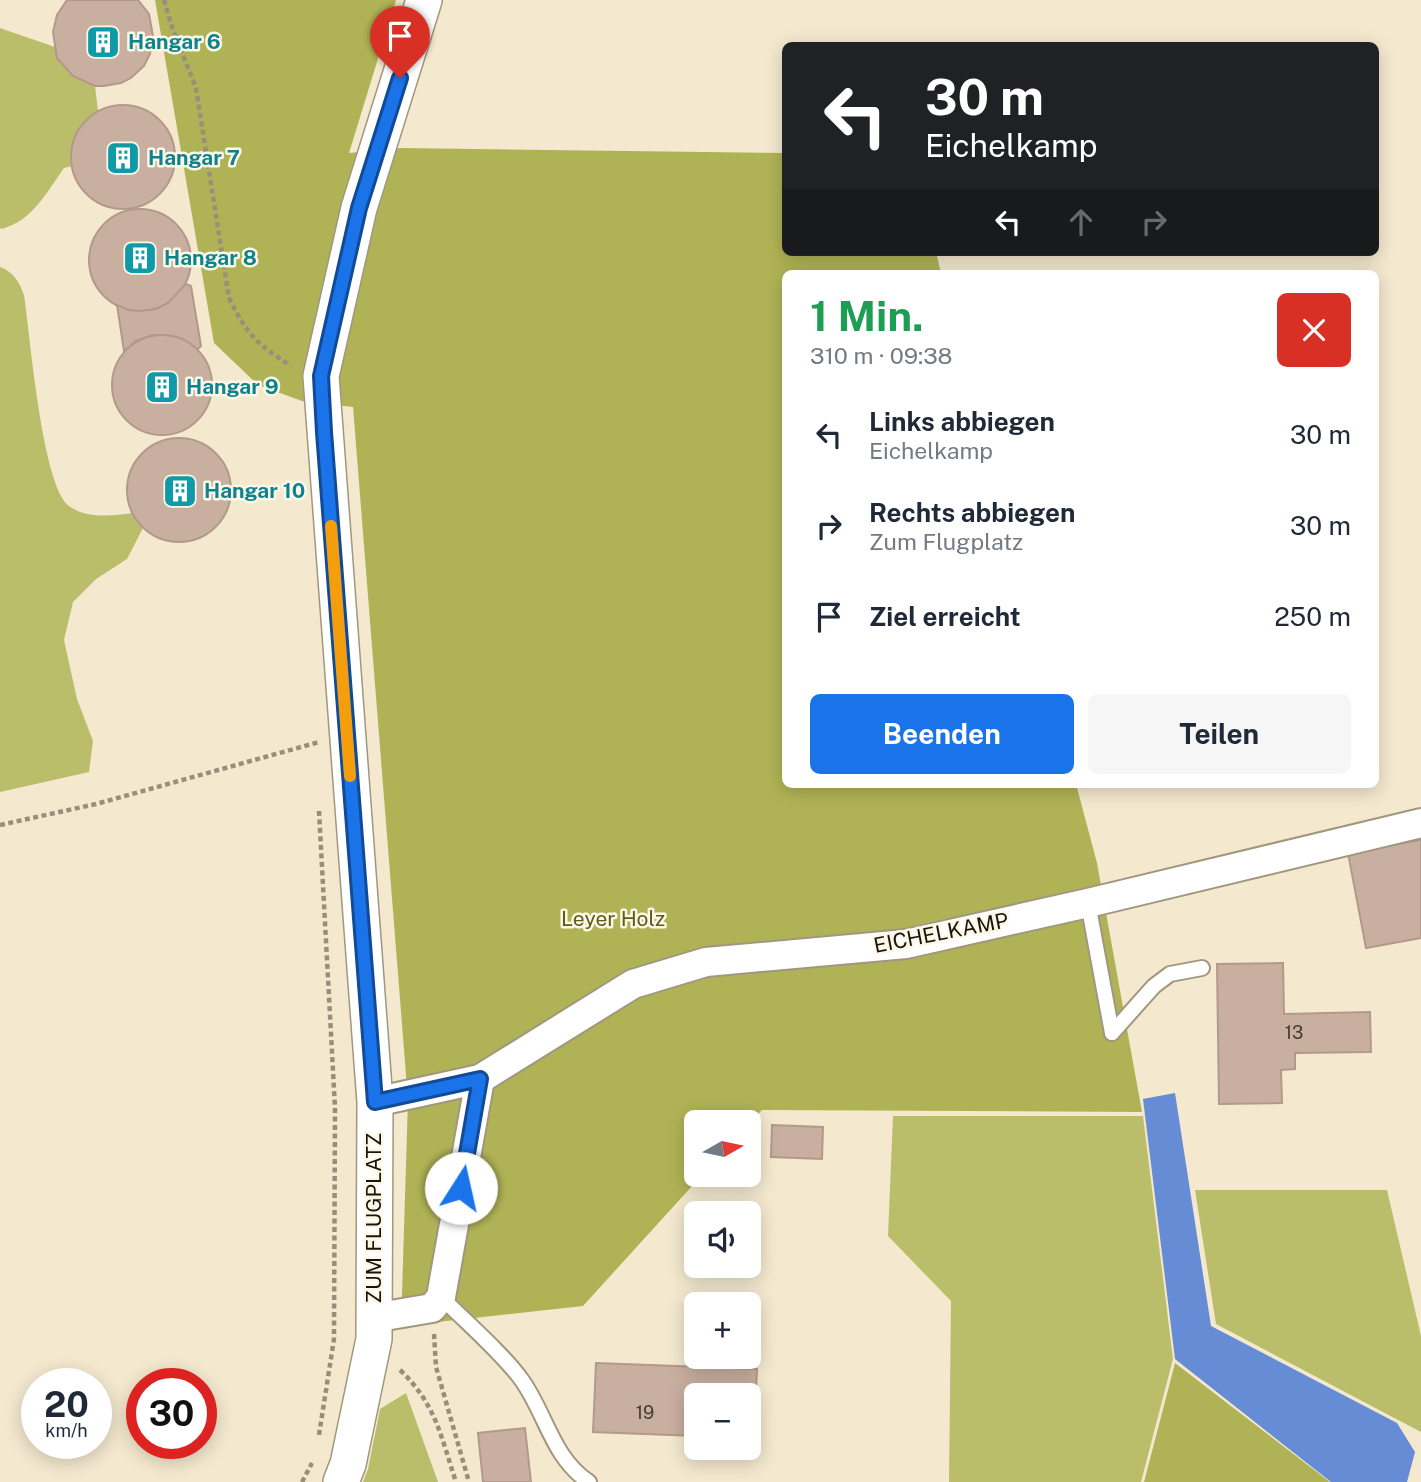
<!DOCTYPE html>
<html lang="de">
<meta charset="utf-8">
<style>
body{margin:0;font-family:"Public Sans",sans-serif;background:#f6f6f7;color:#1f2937;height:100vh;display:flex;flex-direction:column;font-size:26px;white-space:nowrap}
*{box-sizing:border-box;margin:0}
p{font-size:23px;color:#747a83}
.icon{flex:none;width:38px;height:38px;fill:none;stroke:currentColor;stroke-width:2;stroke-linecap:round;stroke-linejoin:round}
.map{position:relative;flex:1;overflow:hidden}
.side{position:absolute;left:782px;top:270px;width:597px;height:518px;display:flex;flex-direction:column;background:#fff;border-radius:10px;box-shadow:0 4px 18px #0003}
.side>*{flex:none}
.guide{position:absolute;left:782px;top:42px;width:597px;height:214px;border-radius:10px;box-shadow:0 4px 18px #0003;background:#202124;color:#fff;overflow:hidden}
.needle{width:46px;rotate:81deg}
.fabs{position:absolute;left:684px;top:1110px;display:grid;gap:14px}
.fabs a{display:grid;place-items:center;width:77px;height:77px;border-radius:10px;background:#fff;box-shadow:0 4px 18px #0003;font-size:35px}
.speed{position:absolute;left:21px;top:1368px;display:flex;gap:14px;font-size:35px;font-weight:700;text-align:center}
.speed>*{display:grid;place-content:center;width:91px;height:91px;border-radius:50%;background:#fff;box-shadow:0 4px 18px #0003;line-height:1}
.speed small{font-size:18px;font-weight:400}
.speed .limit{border:10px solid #d22;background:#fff;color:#111}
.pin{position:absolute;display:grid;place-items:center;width:60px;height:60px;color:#fff;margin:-72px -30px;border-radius:50% 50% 50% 0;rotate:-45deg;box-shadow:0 0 7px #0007}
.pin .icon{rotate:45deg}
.me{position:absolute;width:77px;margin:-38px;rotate:10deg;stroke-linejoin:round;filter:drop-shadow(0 0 5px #0008)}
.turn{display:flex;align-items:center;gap:24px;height:147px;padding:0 28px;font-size:32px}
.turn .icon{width:91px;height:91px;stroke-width:2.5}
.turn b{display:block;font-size:49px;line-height:60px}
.lanes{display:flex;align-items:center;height:66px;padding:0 28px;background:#0003;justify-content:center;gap:35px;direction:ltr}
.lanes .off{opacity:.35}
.round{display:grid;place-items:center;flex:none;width:74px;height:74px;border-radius:10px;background:#f6f6f7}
.head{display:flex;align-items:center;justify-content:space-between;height:119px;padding:0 28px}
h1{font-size:42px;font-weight:700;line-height:52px;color:#1e9e55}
.primary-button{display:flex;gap:14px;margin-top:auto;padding:14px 28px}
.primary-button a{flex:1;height:80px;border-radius:10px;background:#1a73e8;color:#fff;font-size:28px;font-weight:700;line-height:80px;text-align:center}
.primary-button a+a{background:#f6f6f7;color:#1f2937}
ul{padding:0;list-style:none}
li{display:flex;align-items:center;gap:21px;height:91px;padding:0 28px}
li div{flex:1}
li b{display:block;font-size:26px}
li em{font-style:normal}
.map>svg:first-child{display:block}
</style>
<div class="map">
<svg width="1421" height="1482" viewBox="0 0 1421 1482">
<rect width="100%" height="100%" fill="#f4e9cf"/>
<g fill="#babd6a">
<path d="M 0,28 L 55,47 C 60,70 75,77 95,86 L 98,111 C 80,125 68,142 73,166 L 64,168 C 46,193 33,220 2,229 L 0,228 Z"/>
<path d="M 0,267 C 14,272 19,282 24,295 C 30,334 42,486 69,506 C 87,519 112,516 132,513 L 143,528 L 127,559 L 96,579 L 73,602 L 64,640 L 77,699 L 93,741 L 89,772 L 0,792 Z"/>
<polygon points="893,1116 1143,1116 1173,1359 1141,1482 949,1482 951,1301 888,1236"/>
<polygon points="1195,1190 1387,1190 1421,1336 1421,1432 1216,1324"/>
<polygon points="406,1393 438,1482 363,1482 368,1469 380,1409"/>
</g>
<g fill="#b0b355">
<polygon points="155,0 396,0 349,153 401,148 786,153 786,252 936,252 941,273 786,273 786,784 1076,784 1097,863 1142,1112 762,1110 749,1123 696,1122 696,1174 703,1174 583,1306 401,1326 408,1100 353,407 302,401 258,385 214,343"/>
<polygon points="1175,1363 1330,1482 1144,1482"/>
</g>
<polygon fill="#658cd4" points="1175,1093 1211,1326 1397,1423 1415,1452 1407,1482 1331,1482 1175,1359 1143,1099"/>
<g fill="#c9afa0" stroke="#b3998b" stroke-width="2">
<polygon points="67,0 138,0 149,14 153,36 150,54 144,66 131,78 121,83 104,86 95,86 73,76 57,58 53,32 57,15"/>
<circle cx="123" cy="157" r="52"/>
<circle cx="140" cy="260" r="51"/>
<polygon points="186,284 191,286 201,346 197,350 183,339 166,335 153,335 136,341 124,351 117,305 128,310 139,311 156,309 168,303"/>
<circle cx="162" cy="385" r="50"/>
<circle cx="179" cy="490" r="52"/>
<polygon points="1421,840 1421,938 1366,948 1348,853"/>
<polygon points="1283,963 1284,1014 1370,1012 1371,1052 1295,1053 1295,1069 1281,1070 1282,1103 1219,1104 1217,964"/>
<polygon points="772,1125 823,1127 822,1159 771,1157"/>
<polygon points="596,1363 757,1369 754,1438 749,1438 749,1395 696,1395 696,1436 593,1432"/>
<polygon points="525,1428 531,1482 483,1482 478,1433"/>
</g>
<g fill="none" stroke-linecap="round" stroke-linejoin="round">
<g stroke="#a1977e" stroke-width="18">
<g id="service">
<polyline points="1088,903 1112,1033"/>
<polyline points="1112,1033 1154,986 1170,974 1202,968"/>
<path d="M 441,1297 C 466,1322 501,1352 521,1379 C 546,1413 552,1458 589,1482"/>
</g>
</g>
<g stroke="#a1977e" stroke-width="32">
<g id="minor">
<polyline points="375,1102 480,1079 633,984 706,962 906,944 1088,903 1421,823"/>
<polyline points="373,1318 432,1308 441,1297 480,1079"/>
</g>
</g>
<g stroke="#a1977e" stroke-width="38">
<polyline id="tertiary" points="341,1482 348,1464 374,1339 375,1102 321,376 359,208 424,0"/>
</g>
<g stroke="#978f7c" stroke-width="4.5" stroke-dasharray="5 3.5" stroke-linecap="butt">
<path d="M 164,0 L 172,27 L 196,88 L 229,298 C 248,336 256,343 291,366"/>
<polyline points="319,811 335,1108 334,1339 319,1435"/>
<polyline points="0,825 96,804 319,742"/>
<polyline points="434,1334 436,1367 469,1482"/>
<path d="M 400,1370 C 436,1404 441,1437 456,1482"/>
<polyline points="302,1482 312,1463"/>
</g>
<use href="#service" stroke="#fff" stroke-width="14"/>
<use href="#minor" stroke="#fff" stroke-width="28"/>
<use href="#tertiary" stroke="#fff" stroke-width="35"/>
</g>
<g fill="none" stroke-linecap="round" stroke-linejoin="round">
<g stroke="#114b97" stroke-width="18">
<polyline id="route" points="400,78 359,208 321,376 324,432 375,1102 480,1079 461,1188"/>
</g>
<use href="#route" stroke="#1a73e8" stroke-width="12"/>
<polyline stroke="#f59e0b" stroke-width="12" points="331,526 350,776"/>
</g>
<defs>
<g id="building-square" transform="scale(1.75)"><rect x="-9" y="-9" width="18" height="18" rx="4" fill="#0f9aa8" stroke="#fdf7e7"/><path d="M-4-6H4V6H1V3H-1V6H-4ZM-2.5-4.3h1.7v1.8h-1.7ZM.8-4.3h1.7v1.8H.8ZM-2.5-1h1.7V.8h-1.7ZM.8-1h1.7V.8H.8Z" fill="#fff"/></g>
</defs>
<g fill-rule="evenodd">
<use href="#building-square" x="103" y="42"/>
<use href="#building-square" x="123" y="158"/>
<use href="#building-square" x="140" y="258"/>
<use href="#building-square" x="162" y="387"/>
<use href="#building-square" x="180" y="491"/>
</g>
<g text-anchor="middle" stroke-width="5" stroke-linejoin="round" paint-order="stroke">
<g font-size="18" fill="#443b30">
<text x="1294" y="1039">13</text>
<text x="645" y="1419">19</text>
</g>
<g font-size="21" font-weight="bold" fill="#0d838f" stroke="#fdf7e7" text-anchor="start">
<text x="128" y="49">Hangar 6</text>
<text x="148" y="165">Hangar 7</text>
<text x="164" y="265">Hangar 8</text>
<text x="186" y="394">Hangar 9</text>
<text x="204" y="498">Hangar 10</text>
</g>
<g font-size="21" fill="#5a5c17" stroke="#fdf7e7">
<text x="613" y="926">Leyer Holz</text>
</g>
<g font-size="21" fill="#18140b" stroke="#fdf7e7">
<text transform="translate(941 933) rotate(-11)" y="7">EICHELKAMP</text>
<text transform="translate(374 1218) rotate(-90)" y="7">ZUM FLUGPLATZ</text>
</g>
</g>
</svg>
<div class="fabs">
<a><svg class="needle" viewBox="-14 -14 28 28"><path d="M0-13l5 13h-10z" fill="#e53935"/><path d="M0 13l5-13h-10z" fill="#747a83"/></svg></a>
<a><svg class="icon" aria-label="sound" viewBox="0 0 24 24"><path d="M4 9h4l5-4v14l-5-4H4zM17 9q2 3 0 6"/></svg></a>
<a>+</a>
<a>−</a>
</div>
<div class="speed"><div>20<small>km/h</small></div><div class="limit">30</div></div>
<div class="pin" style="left:400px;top:78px;background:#d93025"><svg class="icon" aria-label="arrive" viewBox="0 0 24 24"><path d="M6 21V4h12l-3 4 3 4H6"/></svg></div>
<svg class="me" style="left:461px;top:1188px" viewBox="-20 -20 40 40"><circle r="19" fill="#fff"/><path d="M0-13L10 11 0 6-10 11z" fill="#1a73e8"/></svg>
<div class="guide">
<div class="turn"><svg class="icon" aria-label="left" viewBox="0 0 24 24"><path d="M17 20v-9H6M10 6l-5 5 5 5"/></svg><div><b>30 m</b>Eichelkamp</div></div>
<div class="lanes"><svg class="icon" aria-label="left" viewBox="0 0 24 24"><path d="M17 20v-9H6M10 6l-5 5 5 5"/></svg><svg class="icon off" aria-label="ahead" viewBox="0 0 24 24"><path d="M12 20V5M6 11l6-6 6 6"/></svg><svg class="icon off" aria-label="right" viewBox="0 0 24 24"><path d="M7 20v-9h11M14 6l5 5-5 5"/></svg></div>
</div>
<section class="side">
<div class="head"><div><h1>1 Min.</h1><p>310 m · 09:38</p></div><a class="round" style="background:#d93025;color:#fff"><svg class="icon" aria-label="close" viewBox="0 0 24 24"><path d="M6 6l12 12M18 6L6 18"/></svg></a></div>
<ul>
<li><svg class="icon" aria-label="left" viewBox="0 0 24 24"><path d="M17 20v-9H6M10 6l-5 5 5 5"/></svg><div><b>Links abbiegen</b><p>Eichelkamp</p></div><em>30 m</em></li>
<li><svg class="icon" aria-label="right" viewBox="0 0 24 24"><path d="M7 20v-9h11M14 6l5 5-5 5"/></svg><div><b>Rechts abbiegen</b><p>Zum Flugplatz</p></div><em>30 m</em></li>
<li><svg class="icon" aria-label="arrive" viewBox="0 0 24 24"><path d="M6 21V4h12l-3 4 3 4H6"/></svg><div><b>Ziel erreicht</b></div><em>250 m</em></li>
</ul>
<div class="primary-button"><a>Beenden</a><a>Teilen</a></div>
</section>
</div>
